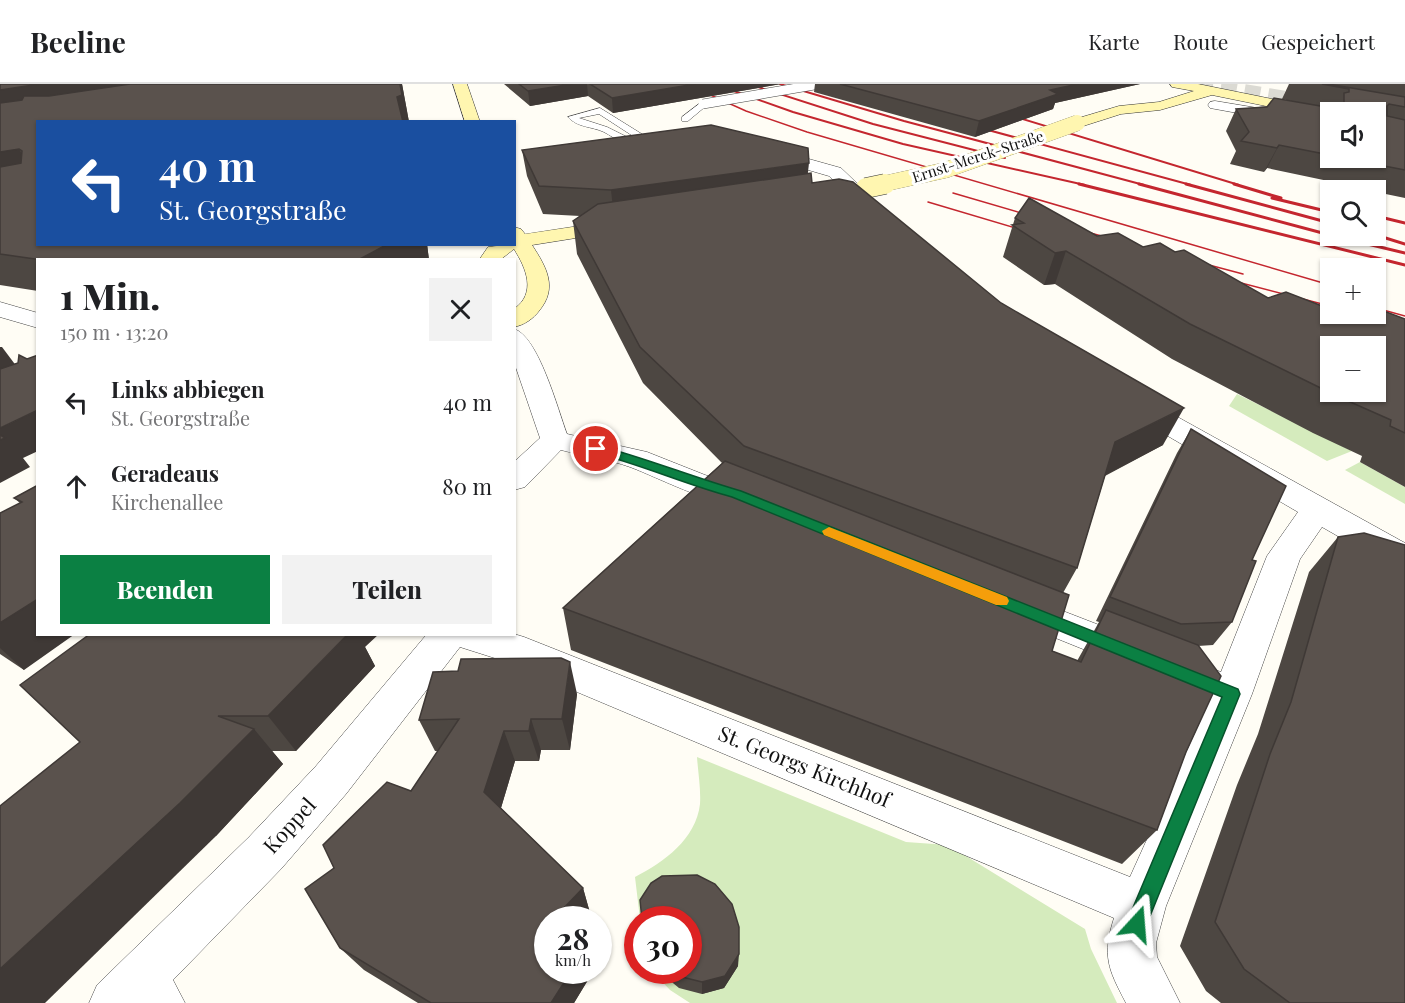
<!DOCTYPE html>
<html lang="de">
<meta charset="utf-8">
<style>
body{margin:0;font-family:"Playfair Display",serif;background:#f2f2f2;color:#202124;height:100vh;display:flex;flex-direction:column;font-size:22px;white-space:nowrap}
*{box-sizing:border-box;margin:0}
p{font-size:20px;color:#757577}
.icon{flex:none;width:33px;height:33px;fill:none;stroke:currentColor;stroke-width:2;stroke-linecap:round;stroke-linejoin:round}
.map{position:relative;flex:1;overflow:hidden}
.side{position:absolute;left:36px;top:174px;width:480px;height:378px;display:flex;flex-direction:column;background:#fff;border-radius:0px;box-shadow:0 2px 4px #0004}
.side>*{flex:none}
.top-card{position:absolute;left:36px;top:36px;width:480px;height:126px;border-radius:0px;box-shadow:0 2px 4px #0004;background:#1a4fa0;color:#fff;overflow:hidden}
.tools{position:absolute;left:1320px;top:18px;display:grid;gap:12px}
.tools a{display:grid;place-items:center;width:66px;height:66px;border-radius:0px;background:#fff;box-shadow:0 2px 4px #0004;font-size:30px}
.speed{position:absolute;left:534px;top:822px;display:flex;gap:12px;font-size:30px;font-weight:700;text-align:center}
.speed>*{display:grid;place-content:center;width:78px;height:78px;border-radius:50%;background:#fff;box-shadow:0 2px 4px #0004;line-height:1}
.speed small{font-size:15px;font-weight:400}
.speed .limit{border:9px solid #d22;background:#fff;color:#111}
.pin{position:absolute;display:grid;place-items:center;width:51px;height:51px;color:#fff;margin:-26px;border:3px solid #fff;border-radius:50%;box-shadow:0 2px 6px #0007}
.me{position:absolute;width:66px;margin:-33px;rotate:19deg;stroke-linejoin:round;filter:drop-shadow(0 0 4px #0008)}
.turn{display:flex;align-items:center;gap:21px;height:126px;padding:0 24px;font-size:27px}
.turn .icon{width:78px;height:78px;stroke-width:2.5}
.turn b{display:block;font-size:42px;line-height:51px}
.round{display:grid;place-items:center;flex:none;width:63px;height:63px;border-radius:0px;background:#f2f2f2}
.overview{display:flex;align-items:center;justify-content:space-between;height:102px;padding:0 24px}
h1{font-size:36px;font-weight:800;line-height:45px}
.action{display:flex;gap:12px;margin-top:auto;padding:12px 24px}
.action a{flex:1;height:69px;border-radius:0px;background:#0b8043;color:#fff;font-size:24px;font-weight:800;line-height:69px;text-align:center}
.action a+a{background:#f2f2f2;color:#202124}
ul{padding:0;list-style:none}
li{display:flex;align-items:center;gap:18px;height:84px;padding:0 24px}
li div{flex:1}
li b{display:block;font-size:22px}
li em{font-style:normal}
header{display:flex;align-items:center;gap:36px;box-sizing:border-box;height:84px;padding:0 30px;background:#fff;border-bottom:2px solid #e0e0e0}
header strong{font-size:28px}
nav{display:flex;gap:33px;margin-inline-start:auto;font-size:21px}
.map>svg:first-child{display:block}
</style>
<header>
<strong>Beeline</strong>
<nav><a>Karte</a><a>Route</a><a>Gespeichert</a></nav>
</header>
<div class="map">
<svg width="1405" height="919" viewBox="0 0 1405 919">
<rect width="100%" height="100%" fill="#fffdf5"/>
<g fill="#d5ebbd">
<polygon points="1237,310 1352,367 1327,377 1229,322"/>
<polygon points="1360,378 1405,403 1405,420 1345,386"/>
<path d="M 697,673 L 906,758 L 948,761 L 1085,845 L 1091,865 L 1117,919 L 690,919 L 670,906 L 652,887 L 688,886 L 688,836 L 640,835 L 635,793 C 664,778 696,755 700,720 C 701,705 698,688 697,673 Z"/>
</g>
<g fill="none" stroke-linecap="round" stroke-linejoin="round">
<polyline stroke="#dbdad3" stroke-width="16" stroke-dasharray="16 8" stroke-linecap="butt" points="1197,0 1315,20"/>
<g stroke="#444" stroke-width="1">
<g id="lane">
<polygon points="703,17 706,22 688,37 682,37 682,33"/>
<path d="M 600,24 L 645,52 L 666,60 L 661,63 L 639,56 L 599,30 L 579,34 L 607,43 L 645,62 L 640,65 C 625,63 617,55 604,48 C 591,42 578,44 568,33 Z"/>
</g>
</g>
<g stroke="#444" stroke-width="1">
<g id="street">
<polygon points="1215,17 1330,36 1330,46 1210,24 1208,21 1210,18"/>
<polygon points="766,63 841,84 888,129 885,133 871,133 829,92 760,72 758,68"/>
<polygon points="0,218 38,229 38,244 0,233"/>
<path d="M 514,245 C 538,251 558,326 567,350 L 647,368 L 705,391 L 754,406 L 759,413 L 754,420 C 725,429 660,394 630,383 C 608,375 584,372 561,366 L 525,403 L 514,406 L 514,378 L 540,354 L 514,278 Z"/>
<path d="M 1135,313 L 1145,315 L 1405,459 L 1405,484 L 1371,471 L 1322,443 L 1300,475 L 1252,610 L 1166,822 L 1156,859 L 1157,873 L 1180,919 L 1126,919 C 1108,885 1102,872 1114,834 L 501,576 L 460,563 L 346,710 L 281,785 L 173,896 L 185,919 L 89,919 L 97,901 L 249,753 L 316,682 L 427,550 L 514,550 L 524,553 L 1130,793 L 1209,618 L 1161,598 L 1156,587 L 1161,576 L 1175,571 L 1221,588 L 1267,472 L 1298,428 L 1125,327 L 1121,321 L 1125,315 Z"/>
<polygon points="1019,510 1143,558 1149,569 1143,580 1130,584 1006,534 1001,524 1006,514"/>
</g>
</g>
<g stroke="#333" stroke-width="1">
<g id="secondary">
<polygon points="453,0 467,0 480,38 465,38"/>
<polygon points="1170,0 1198,0 1336,28 1330,28 1330,35 1212,11 1160,26 1121,30 1077,44 1069,39 1072,36 1119,22 1159,18 1194,7 1172,3"/>
<path d="M 619,136 L 626,138 L 629,142 L 626,146 L 532,161 C 547,184 558,204 539,227 C 533,235 524,241 514,243 L 514,225 C 537,209 526,184 514,165 L 500,176 L 479,176 L 488,163 L 514,160 L 514,143 L 521,145 L 525,150 Z"/>
</g>
</g>
<use href="#lane" fill="#fff" fill-rule="evenodd"/>
<use href="#street" fill="#fff" fill-rule="evenodd"/>
<use href="#secondary" fill="#fff6b0" fill-rule="evenodd"/>
<g stroke="#c4262e" stroke-width="1.5">
<polyline points="686,0 746,27 807,48 1330,201"/>
<polyline points="953,109 1035,133"/>
<polyline points="928,118 1029,148"/>
<polyline points="1076,145 1116,156"/>
<polyline points="1194,177 1243,190"/>
<polyline points="1226,195 1330,222"/>
<polyline points="1376,224 1405,232"/>
</g>
<g stroke="#c4262e" stroke-width="2">
<polyline points="714,0 793,28 903,60 1085,101"/>
<polyline points="749,0 873,40 1005,74"/>
<polyline points="780,0 904,37 1144,101"/>
<polyline points="1006,30 1239,101"/>
<polyline points="977,43 1191,101"/>
</g>
<g stroke="#c4262e" stroke-width="3">
<polyline points="1079,100 1405,181"/>
<polyline points="1139,100 1330,151"/>
<polyline points="1186,100 1330,139"/>
<polyline points="1234,100 1281,114"/>
<polyline points="1272,114 1330,128"/>
<polyline points="1376,132 1405,139"/>
<polyline points="1376,151 1405,160"/>
<polyline points="1334,152 1405,169"/>
</g>
<g stroke="#444" stroke-width="10" stroke-linecap="butt">
<polyline id="lane-bridge" points="703,20 820,0"/>
</g>
<g stroke="#333" stroke-width="16" stroke-linecap="butt">
<polyline id="secondary-bridge-far1" points="878,101 946,86 1077,39"/>
</g>
<g stroke="#333" stroke-width="21" stroke-linecap="butt">
<polyline id="secondary-bridge" points="866,104 885,100"/>
</g>
<use href="#lane-bridge" stroke="#fff" stroke-width="9"/>
<use href="#secondary-bridge-far1" stroke="#fff6b0" stroke-width="16"/>
<use href="#secondary-bridge" stroke="#fff6b0" stroke-width="20"/>
</g>
<g fill="#4d4742" fill-rule="evenodd">
<polygon points="0,0 402,0 409,38 38,38 38,160 427,160 429,176 38,176 38,207 0,201"/>
<polygon points="504,0 781,0 613,29 588,12 530,22"/>
<polygon points="815,0 1140,0 1055,19 1053,25 975,53 814,8"/>
<path d="M 1289,0 L 1405,0 L 1405,114 L 1376,108 L 1376,106 L 1371,106 L 1267,84 L 1264,88 L 1230,80 L 1236,67 L 1226,47 L 1236,25 L 1300,19 L 1282,15 ZM 1330,28 L 1376,74 L 1330,74 Z"/>
<polygon points="522,66 808,90 812,99 1163,361 1105,392 1077,484 1063,509 1052,567 1077,577 1099,538 1096,537 1177,369 1191,345 1252,476 1232,538 1213,561 1198,562 1186,668 1157,746 1122,780 571,566 563,524 722,379 643,299 577,170 573,137 580,132 543,130 527,92"/>
<polygon points="1015,134 1143,163 1175,168 1268,214 1346,231 1405,235 1405,403 1360,378 1362,372 1313,349 1172,275 1055,200 1044,201 1003,173"/>
<polygon points="38,401 24,586 0,570 0,429 20,419 14,414"/>
<polygon points="1338,453 1405,919 1221,919 1206,907 1180,862 1237,701 1258,650 1309,488"/>
<polygon points="365,563 375,582 296,667 272,667 283,680 216,752 0,722"/>
<polygon points="577,610 570,666 541,666 539,677 515,677 501,724 583,804 590,829 548,836 594,886 574,919 418,919 364,886 340,864 334,784 411,707 438,667 435,667 419,636"/>
<polygon points="738,882 724,904 702,910 679,904 662,890 660,886 688,886"/>
</g>
<g fill="#3f3936">
<polygon points="40,0 246,0 0,36 0,6"/>
<polygon points="400,0 402,0 409,38 403,38 397,13"/>
<polygon points="572,0 587,0 588,12 530,22 528,7"/>
<polygon points="695,0 781,0 613,29 612,14"/>
<polygon points="1078,0 1140,0 1055,19 1053,25 975,53 979,37 1050,6"/>
<polygon points="1279,61 1267,84 1264,88 1277,64"/>
<polygon points="19,65 38,96 0,103 0,68"/>
<polygon points="809,79 806,106 614,134 611,106"/>
<polygon points="388,160 427,160 429,176 358,176"/>
<polygon points="1066,167 1055,200 1044,201 1055,169"/>
<polygon points="0,263 2,263 23,291 0,301"/>
<polygon points="1184,324 1163,361 1096,396 1115,358"/>
<polygon points="38,326 38,367 23,374 30,383 0,399 0,344"/>
<polygon points="38,515 38,550 75,550 24,586 0,564 0,539"/>
<polygon points="348,550 379,550 365,563 375,582 296,667 268,632"/>
<polygon points="570,578 577,610 570,666 562,635"/>
<polygon points="531,635 541,666 539,677 529,647"/>
<polygon points="254,645 283,680 216,752 45,919 0,919 0,885"/>
<polygon points="504,647 515,677 497,737 484,708"/>
<polygon points="583,804 590,829 585,836 565,836 561,827"/>
<polygon points="739,870 738,882 724,904 702,910 702,898"/>
<polygon points="572,886 594,886 574,919 551,919"/>
</g>
<g fill="#5a524d" stroke="#3f3936" stroke-width="1.5" fill-rule="evenodd">
<polygon points="0,0 40,0 0,6"/>
<polygon points="130,0 400,0 402,11 397,13 403,38 38,38 38,160 388,160 358,176 42,176 0,170 0,83 21,79 22,67 19,65 0,68 0,19 22,16 24,12 49,12"/>
<polygon points="519,0 572,0 528,7"/>
<polygon points="590,0 695,0 612,14"/>
<polygon points="840,0 1078,0 1050,6 1058,10 979,37"/>
<polygon points="1322,0 1328,0 1405,13 1405,23 1389,20 1387,22 1387,32 1405,36 1405,86 1343,74 1376,74 1376,28 1330,28 1330,71 1279,61 1277,64 1241,57 1249,48 1236,25 1267,23 1274,14 1344,26 1344,9 1349,8 1349,5"/>
<polygon points="711,41 808,64 809,79 611,106 539,102 522,66"/>
<polygon points="811,89 812,99 839,95 853,98 1001,219 1184,324 1115,358 1077,484 744,362 640,263 573,137 598,120"/>
<path d="M 1029,114 L 1097,152 L 1118,149 L 1143,163 L 1160,159 L 1175,168 L 1184,166 L 1268,214 L 1286,208 L 1330,225 L 1330,230 L 1341,230 L 1346,231 L 1349,230 L 1376,230 L 1376,224 L 1405,235 L 1405,349 L 1390,342 L 1391,336 L 1339,313 L 1190,240 L 1066,167 L 1055,169 L 1012,141 L 1024,139 L 1015,134 ZM 1330,262 L 1376,262 L 1376,308 L 1330,308 Z"/>
<polygon points="19,271 27,275 38,271 38,326 0,344 0,285 18,279"/>
<polygon points="1191,345 1286,402 1252,476 1256,477 1232,538 1181,540 1110,513"/>
<polygon points="0,351 5,354 0,356"/>
<polygon points="725,377 1069,511 1052,567 1081,578 1106,526 1198,561 1221,592 1186,668 1157,746 563,524"/>
<polygon points="38,401 38,515 0,539 0,429 22,418 14,414"/>
<polygon points="1364,449 1405,461 1405,919 1290,919 1244,885 1215,838 1270,670 1291,618 1338,453"/>
<polygon points="90,550 348,550 268,632 218,632 254,645 180,719 0,885 0,722 80,658 20,601"/>
<polygon points="561,574 570,578 562,635 531,635 529,647 504,647 484,708 583,804 561,827 570,836 548,836 548,886 572,886 551,919 431,919 340,864 305,805 334,784 323,761 387,698 411,707 459,635 419,636 433,588 458,587 461,575"/>
<polygon points="697,791 715,800 732,820 739,843 739,870 725,892 702,898 678,892 672,886 688,886 688,836 642,836 640,816 651,799 662,792"/>
</g>
<path fill="#0b8043" stroke="#07532c" stroke-width="1.5" d="M 596,361 C 646,374 692,393 741,407 L 1238,605 L 1240,610 L 1144,847 L 1137,850 L 1129,847 L 1126,840 L 1222,613 L 732,413 C 684,400 640,380 592,368 L 592,362 Z"/>
<polygon fill="#f59e0b" points="829,443 1007,513 1009,517 1007,521 996,521 824,451 822,447"/>
<g text-anchor="middle" stroke-width="6" stroke-linejoin="round" paint-order="stroke">
<g font-size="15" fill="#111" stroke="#fff">
<text transform="translate(978 73) rotate(-18)" y="5">Ernst-Merck-Straße</text>
</g>
<g font-size="21" fill="#111" stroke="#fff">
<text transform="translate(804 683) rotate(22)" y="7">St. Georgs Kirchhof</text>
<text transform="translate(290 742) rotate(-48)" y="7">Koppel</text>
</g>
</g>
</svg>
<div class="tools">
<a><svg class="icon" aria-label="sound" viewBox="0 0 24 24"><path d="M4 9h4l5-4v14l-5-4H4zM17 9q2 3 0 6"/></svg></a>
<a><svg class="icon" aria-label="search" viewBox="0 0 24 24"><circle cx="10" cy="10" r="6"/><path d="M15 15l6 6"/></svg></a>
<a>+</a>
<a>−</a>
</div>
<div class="speed"><div>28<small>km/h</small></div><div class="limit">30</div></div>
<div class="pin" style="left:596px;top:365px;background:#d93025"><svg class="icon" aria-label="arrive" viewBox="0 0 24 24"><path d="M6 21V4h12l-3 4 3 4H6"/></svg></div>
<svg class="me" style="left:1137px;top:840px" viewBox="-20 -20 40 40"><path d="M0-17L14 15 0 8-14 15z" fill="#0b8043" stroke="#fff" stroke-width="4"/></svg>
<div class="top-card">
<div class="turn"><svg class="icon" aria-label="left" viewBox="0 0 24 24"><path d="M17 20v-9H6M10 6l-5 5 5 5"/></svg><div><b>40 m</b>St. Georgstraße</div></div>
</div>
<section class="side">
<div class="overview"><div><h1>1 Min.</h1><p>150 m · 13:20</p></div><a class="round"><svg class="icon" aria-label="close" viewBox="0 0 24 24"><path d="M6 6l12 12M18 6L6 18"/></svg></a></div>
<ul>
<li><svg class="icon" aria-label="left" viewBox="0 0 24 24"><path d="M17 20v-9H6M10 6l-5 5 5 5"/></svg><div><b>Links abbiegen</b><p>St. Georgstraße</p></div><em>40 m</em></li>
<li><svg class="icon" aria-label="ahead" viewBox="0 0 24 24"><path d="M12 20V5M6 11l6-6 6 6"/></svg><div><b>Geradeaus</b><p>Kirchenallee</p></div><em>80 m</em></li>
</ul>
<div class="action"><a>Beenden</a><a>Teilen</a></div>
</section>
</div>
